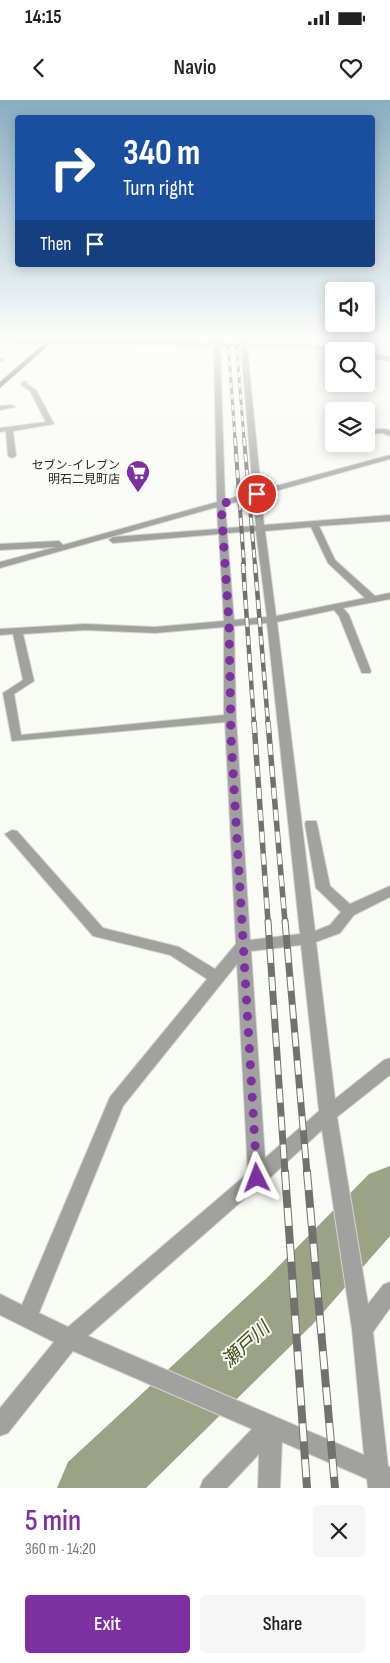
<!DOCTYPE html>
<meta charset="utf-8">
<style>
body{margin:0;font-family:"Sofia Sans Condensed","Noto Sans JP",sans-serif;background:#f6f6f6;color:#222;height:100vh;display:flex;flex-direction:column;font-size:19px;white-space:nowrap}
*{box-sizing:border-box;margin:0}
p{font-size:16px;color:#767676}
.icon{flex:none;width:28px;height:28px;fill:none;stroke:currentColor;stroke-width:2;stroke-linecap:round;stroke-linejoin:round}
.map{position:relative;height:1388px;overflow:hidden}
.side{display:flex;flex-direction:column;background:#fff;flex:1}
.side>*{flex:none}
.banner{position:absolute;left:15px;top:15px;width:360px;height:152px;border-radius:5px;box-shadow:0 2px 12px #0003;background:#1a4fa0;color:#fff;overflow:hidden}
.controls{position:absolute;left:325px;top:182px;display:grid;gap:10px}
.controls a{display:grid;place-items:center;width:50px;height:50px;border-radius:5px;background:#fff;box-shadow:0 2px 12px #0003;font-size:25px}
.pin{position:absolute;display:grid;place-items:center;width:42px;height:42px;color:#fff;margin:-21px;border:2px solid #fff;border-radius:50%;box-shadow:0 1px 5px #0007}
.me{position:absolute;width:55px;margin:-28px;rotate:357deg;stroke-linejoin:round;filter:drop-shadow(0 0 4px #0008)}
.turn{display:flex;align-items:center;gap:18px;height:105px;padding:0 25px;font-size:22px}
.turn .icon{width:65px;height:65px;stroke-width:2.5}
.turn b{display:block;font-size:35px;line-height:42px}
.then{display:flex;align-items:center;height:48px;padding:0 25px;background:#0003;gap:10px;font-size:19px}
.round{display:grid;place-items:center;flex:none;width:52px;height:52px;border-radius:5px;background:#f6f6f6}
.headline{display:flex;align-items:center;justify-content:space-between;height:85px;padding:0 25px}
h1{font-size:30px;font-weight:600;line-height:38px;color:#7c30a2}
.cta{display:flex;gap:10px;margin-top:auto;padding:10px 25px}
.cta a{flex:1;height:58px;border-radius:5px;background:#7c30a2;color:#fff;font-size:20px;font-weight:600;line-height:58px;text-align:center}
.cta a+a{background:#f6f6f6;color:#222}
.status{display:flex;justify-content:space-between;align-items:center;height:35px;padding:0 25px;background:#fff;direction:ltr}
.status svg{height:14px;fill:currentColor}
header{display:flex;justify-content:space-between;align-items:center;height:65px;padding:0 25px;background:#fff;font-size:22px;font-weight:600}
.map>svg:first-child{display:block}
</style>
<div class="status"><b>14:15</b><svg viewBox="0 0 49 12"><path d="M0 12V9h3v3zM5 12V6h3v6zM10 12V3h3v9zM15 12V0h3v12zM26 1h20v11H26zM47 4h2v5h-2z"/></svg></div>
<header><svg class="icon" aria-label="back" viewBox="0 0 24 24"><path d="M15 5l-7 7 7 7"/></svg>Navio<svg class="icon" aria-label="heart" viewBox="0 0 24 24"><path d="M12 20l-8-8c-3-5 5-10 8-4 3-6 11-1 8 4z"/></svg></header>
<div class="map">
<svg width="390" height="1388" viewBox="0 0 390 1388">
<rect width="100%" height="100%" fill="#f9fbf5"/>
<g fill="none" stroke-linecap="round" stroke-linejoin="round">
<polygon fill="#9ba384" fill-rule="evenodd" points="390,1066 390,1136 313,1224 146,1388 57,1388 68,1362 267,1178 369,1074"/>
<g stroke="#d3d5d0" stroke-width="2">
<g id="minor">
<path d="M 0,239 L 214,242 L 214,239 L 220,239 L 220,242 L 240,242 L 240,239 L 246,239 L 246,243 L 297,243 L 349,250 L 350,251 L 297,247 L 247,246 L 261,390 L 390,355 L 390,359 L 261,395 L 264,425 L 390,415 L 390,421 L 319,426 L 335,460 L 375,496 L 390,493 L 390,499 L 343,508 L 349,515 L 371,571 L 370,573 L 362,573 L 361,571 L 339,516 L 334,510 L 277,522 L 315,831 L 330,825 L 341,812 L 316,788 L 305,724 L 306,721 L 316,721 L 317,724 L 330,786 L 350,804 L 390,786 L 390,797 L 354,815 L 340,833 L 316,842 L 335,999 L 384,960 L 390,958 L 390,975 L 337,1017 L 368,1204 L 383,1185 L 390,1182 L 390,1208 L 373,1232 L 388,1366 L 390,1367 L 390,1388 L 368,1388 L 367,1379 L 282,1342 L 280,1388 L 258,1388 L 259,1354 L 227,1388 L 200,1388 L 203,1380 L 252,1329 L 73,1251 L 8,1333 L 0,1336 L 0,1308 L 54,1242 L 0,1215 L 0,1194 L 22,1205 L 110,997 L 207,879 L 170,855 L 93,836 L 5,734 L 12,730 L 17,731 L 103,828 L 179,847 L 215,869 L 236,844 L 225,622 L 12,641 L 3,593 L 23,580 L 13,534 L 0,535 L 0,529 L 85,524 L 155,527 L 224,521 L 219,434 L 113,443 L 109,440 L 113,437 L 218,429 L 217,407 L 0,468 L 0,462 L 56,447 L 0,450 L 0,444 L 59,441 L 63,445 L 217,402 L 214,246 L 0,243 ZM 220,246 L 241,246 L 253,392 L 225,400 ZM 253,397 L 256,426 L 227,428 L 225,405 ZM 311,427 L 328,463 L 365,498 L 276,516 L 265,431 ZM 256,431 L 267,517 L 234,520 L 227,433 ZM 267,523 L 300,834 L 250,840 L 236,618 L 234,526 ZM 224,527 L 224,615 L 21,635 L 14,594 L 34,581 L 23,534 L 85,530 L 155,533 ZM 301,845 L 319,1011 L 265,1058 L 251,851 ZM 237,864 L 248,1073 L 68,1227 L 39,1213 L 123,1006 ZM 322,1030 L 352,1229 L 364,1355 L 88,1236 L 259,1086 L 263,1084 Z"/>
<polygon points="366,253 390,257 390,261 366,257"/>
<polygon points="0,258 3,259 4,260 0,262"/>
<polygon points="23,281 27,281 27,284 36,290 54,324 13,331 16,356 12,358 8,356 6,331 0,332 0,328 46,322 30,291 21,285"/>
<polygon points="0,306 12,305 15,307 0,310"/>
<polygon points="386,329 390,331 390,336 382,333 366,334 366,330"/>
</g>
</g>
<g stroke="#d3d5d0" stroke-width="1">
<polygon id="highway" points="49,239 56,239 0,288 0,282"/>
</g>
<use href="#minor" fill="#a1a29f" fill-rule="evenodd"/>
<use href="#highway" fill="#41423d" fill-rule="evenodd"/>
<g stroke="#71726f" stroke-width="3">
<g id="rail-far5">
<polyline points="228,239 235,339"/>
<polyline points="236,239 244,339"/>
</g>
</g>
<g stroke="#71726f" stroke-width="4">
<g id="rail-far4">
<polyline points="235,338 244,465"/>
<polyline points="244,338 255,465"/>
</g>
</g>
<g stroke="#71726f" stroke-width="4.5">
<g id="rail-far3">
<polyline points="243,464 254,623"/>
<polyline points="255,464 268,623"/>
</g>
</g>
<g stroke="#71726f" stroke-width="5.5">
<g id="rail-far2">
<polyline points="254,622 268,822"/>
<polyline points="268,622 285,822"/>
</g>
</g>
<g stroke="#71726f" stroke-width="7">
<g id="rail-far1">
<polyline points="268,821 285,1073"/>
<polyline points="285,821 307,1073"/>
</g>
</g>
<g stroke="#71726f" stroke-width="8">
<g id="rail">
<polyline points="285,1072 307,1388"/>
<polyline points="307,1072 335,1388"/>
</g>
</g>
<use href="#rail-far5" stroke="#f9fbf5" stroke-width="2" stroke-dasharray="5.5" stroke-linecap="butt"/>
<use href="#rail-far4" stroke="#f9fbf5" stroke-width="2.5" stroke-dasharray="8" stroke-linecap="butt"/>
<use href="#rail-far3" stroke="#f9fbf5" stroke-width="3" stroke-dasharray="9" stroke-linecap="butt"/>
<use href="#rail-far2" stroke="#f9fbf5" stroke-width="4" stroke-dasharray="11" stroke-linecap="butt"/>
<use href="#rail-far1" stroke="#f9fbf5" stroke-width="5" stroke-dasharray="14" stroke-linecap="butt"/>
<use href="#rail" stroke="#f9fbf5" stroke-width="6" stroke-dasharray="18" stroke-linecap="butt"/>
</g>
<linearGradient id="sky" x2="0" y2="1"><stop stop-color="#89adc0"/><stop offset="0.55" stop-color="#fcfdfa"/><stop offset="1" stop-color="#fcfdfa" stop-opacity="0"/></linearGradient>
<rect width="390" height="433" fill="url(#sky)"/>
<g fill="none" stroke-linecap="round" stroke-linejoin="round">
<polyline stroke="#7c30a2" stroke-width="9" stroke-dasharray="0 16.2" points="257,1078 231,637 229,524 221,404 257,394"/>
</g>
<defs>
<g id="supermarket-pin" transform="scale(1.25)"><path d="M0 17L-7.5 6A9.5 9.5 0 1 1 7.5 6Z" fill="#7c30a2" stroke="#f9fbf5"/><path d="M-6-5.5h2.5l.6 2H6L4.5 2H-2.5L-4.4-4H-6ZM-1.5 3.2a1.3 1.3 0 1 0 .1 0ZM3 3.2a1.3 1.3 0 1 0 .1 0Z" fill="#fff"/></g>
</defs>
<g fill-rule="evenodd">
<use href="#supermarket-pin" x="138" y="372"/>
</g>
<g text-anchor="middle" stroke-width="4" stroke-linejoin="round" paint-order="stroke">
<g font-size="12" fill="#262725" stroke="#f9fbf5" text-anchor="end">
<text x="120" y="369">セブン-イレブン<tspan x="120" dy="14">明石二見町店</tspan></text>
</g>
<g font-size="19" font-style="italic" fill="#414b18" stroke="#f9fbf5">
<text transform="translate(245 1244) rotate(-43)" y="7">瀬戸川</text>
</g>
</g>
</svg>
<div class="controls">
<a><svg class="icon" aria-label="sound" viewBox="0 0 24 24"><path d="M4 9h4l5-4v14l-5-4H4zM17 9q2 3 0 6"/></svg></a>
<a><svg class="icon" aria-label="search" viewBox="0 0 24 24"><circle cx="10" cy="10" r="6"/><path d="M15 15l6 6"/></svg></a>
<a><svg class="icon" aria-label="layers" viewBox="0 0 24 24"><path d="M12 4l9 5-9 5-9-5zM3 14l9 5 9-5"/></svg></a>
</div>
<div class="pin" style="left:257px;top:394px;background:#d93025"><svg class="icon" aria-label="arrive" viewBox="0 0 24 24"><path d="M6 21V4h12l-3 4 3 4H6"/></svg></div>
<svg class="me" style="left:257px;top:1078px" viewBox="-20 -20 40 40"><path d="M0-17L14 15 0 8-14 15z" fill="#7c30a2" stroke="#fff" stroke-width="4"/></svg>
<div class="banner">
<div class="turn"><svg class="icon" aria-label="right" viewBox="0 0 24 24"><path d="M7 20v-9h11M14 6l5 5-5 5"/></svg><div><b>340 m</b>Turn right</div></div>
<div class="then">Then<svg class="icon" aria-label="arrive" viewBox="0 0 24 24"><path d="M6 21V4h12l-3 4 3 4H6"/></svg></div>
</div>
</div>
<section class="side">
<div class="headline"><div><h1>5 min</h1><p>360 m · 14:20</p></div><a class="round"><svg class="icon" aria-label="close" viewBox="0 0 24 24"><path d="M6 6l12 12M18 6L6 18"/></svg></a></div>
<div class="cta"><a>Exit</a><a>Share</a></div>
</section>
